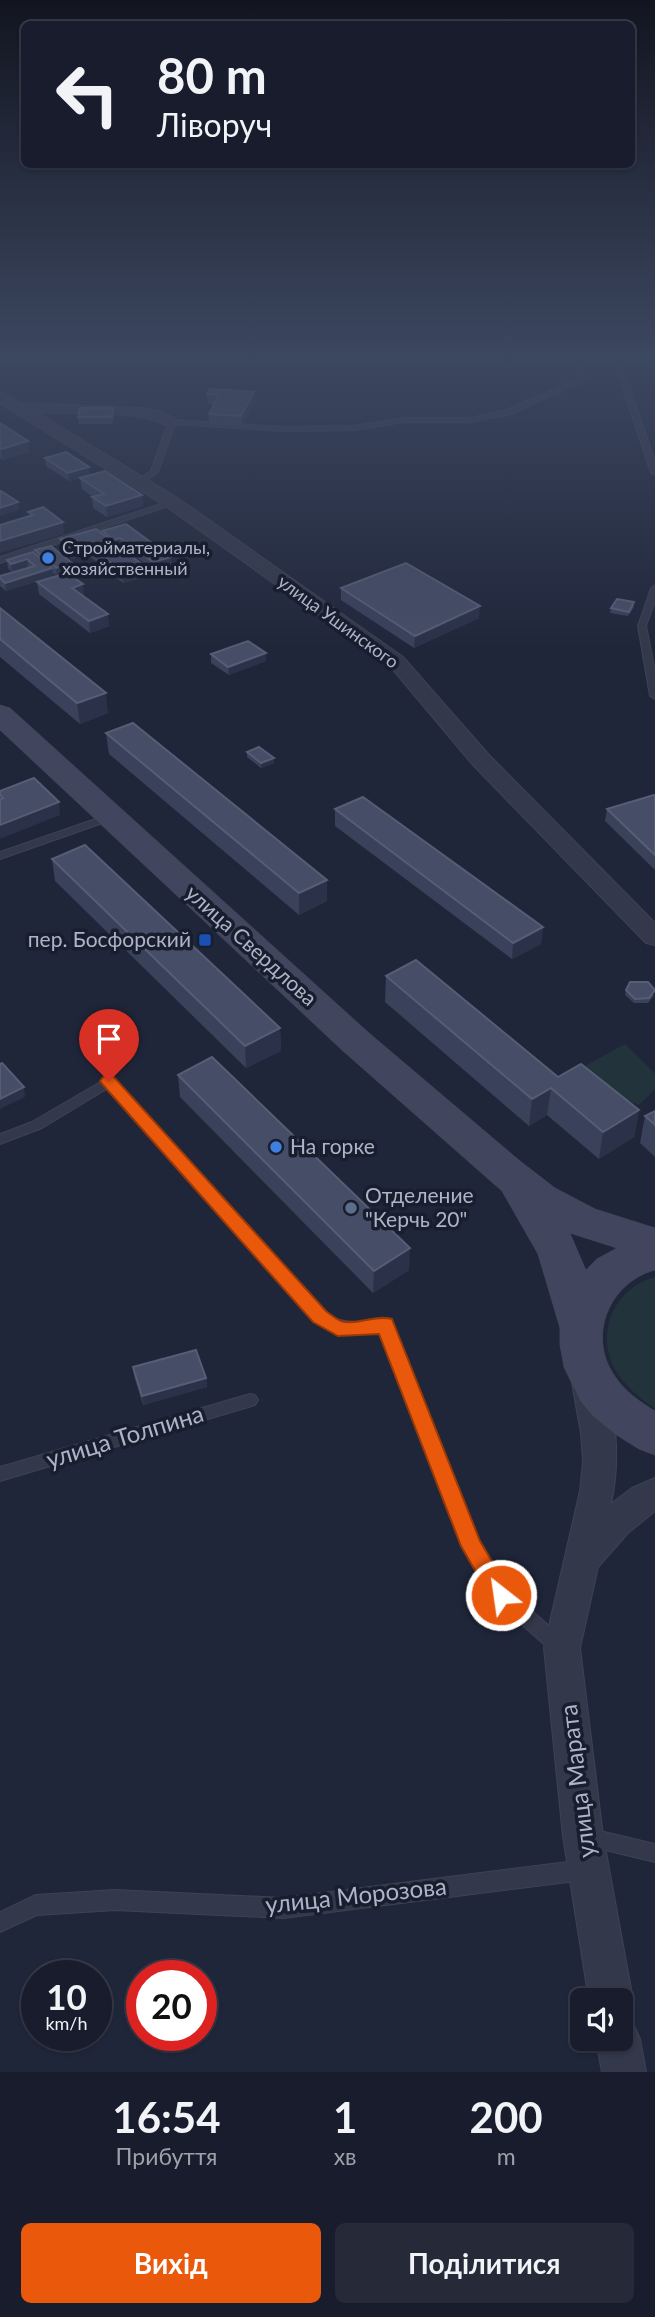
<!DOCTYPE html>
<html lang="uk">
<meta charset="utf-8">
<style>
body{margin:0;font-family:Lato,sans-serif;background:#252938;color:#f1f3f6;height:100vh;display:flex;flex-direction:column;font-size:26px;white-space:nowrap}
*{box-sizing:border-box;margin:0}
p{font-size:23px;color:#9fa1a9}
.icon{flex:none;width:38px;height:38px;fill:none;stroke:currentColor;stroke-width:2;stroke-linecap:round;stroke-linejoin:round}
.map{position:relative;height:2072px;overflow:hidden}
.sheet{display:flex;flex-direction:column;background:#181c2c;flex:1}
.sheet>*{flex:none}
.banner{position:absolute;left:21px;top:21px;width:614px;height:147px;border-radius:10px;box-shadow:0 2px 5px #0004,0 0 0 2px #363a48;background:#181c2c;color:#f1f3f6;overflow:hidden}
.fabs{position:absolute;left:570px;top:1988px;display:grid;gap:14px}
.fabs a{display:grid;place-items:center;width:63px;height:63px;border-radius:10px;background:#181c2c;box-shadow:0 2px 5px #0004,0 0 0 2px #363a48;font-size:35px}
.speed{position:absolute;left:21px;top:1960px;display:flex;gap:14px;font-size:35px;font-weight:700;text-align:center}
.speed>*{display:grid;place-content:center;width:91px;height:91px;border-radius:50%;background:#181c2c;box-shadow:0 2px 5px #0004,0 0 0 2px #363a48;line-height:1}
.speed small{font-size:18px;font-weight:400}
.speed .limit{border:10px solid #d22;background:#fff;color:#111}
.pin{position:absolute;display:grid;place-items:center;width:60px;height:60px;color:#fff;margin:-72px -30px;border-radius:50% 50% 50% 0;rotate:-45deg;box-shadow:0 0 7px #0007}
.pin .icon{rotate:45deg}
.me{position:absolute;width:77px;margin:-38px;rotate:330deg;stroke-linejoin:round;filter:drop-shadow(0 0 5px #0008)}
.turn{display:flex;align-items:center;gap:24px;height:147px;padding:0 21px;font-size:32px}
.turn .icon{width:91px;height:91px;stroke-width:2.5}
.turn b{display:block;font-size:49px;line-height:60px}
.eta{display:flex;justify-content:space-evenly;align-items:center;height:119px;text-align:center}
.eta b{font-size:42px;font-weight:700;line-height:49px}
.button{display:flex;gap:14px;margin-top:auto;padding:14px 21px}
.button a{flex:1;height:80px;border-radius:10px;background:#ea580c;color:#fff;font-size:28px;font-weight:700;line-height:80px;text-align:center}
.button a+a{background:#252938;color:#f1f3f6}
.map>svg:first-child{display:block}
</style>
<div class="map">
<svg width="655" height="2072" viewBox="0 0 655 2072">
<rect width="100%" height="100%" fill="#20263a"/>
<g fill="#22333c">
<polygon points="625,1044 655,1074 655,1089 639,1105 567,1076"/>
<path d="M 655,1277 L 655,1409 C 640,1398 626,1387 616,1371 C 594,1334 614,1288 655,1277 Z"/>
</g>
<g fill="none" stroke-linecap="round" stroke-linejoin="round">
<g stroke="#3d4254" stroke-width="2">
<g id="lane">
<polygon points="576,358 582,358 585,380 511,414 471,422 404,422 354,430 284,431 175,424 158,472 143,483 136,481 151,471 169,420 284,427 354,426 404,418 471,418 506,410 579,378"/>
<polygon points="613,358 620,358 655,462 655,475 651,473"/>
<polygon points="170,501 177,503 0,563 0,557"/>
<polygon points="655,585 655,601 646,626 655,671 655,699 650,696 638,626 651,588"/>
<polygon points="110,814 114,815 115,817 114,819 0,859 0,852"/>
<path d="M 109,1077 L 113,1078 L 324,1313 C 345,1325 362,1323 385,1319 L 390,1321 L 479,1542 L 507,1589 L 565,1640 L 568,1646 L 565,1652 L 559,1654 L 553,1652 L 495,1601 L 466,1551 L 380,1332 C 355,1336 336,1334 314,1321 L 108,1088 L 42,1128 L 0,1144 L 0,1134 L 32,1122 Z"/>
<polygon points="250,1394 255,1395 258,1400 255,1405 0,1481 0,1467"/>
<polygon points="587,1828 655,1844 655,1862 580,1844 578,1837 580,1830"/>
<polygon points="584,1860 591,1863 594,1870 591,1877 584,1880 283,1918 115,1910 37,1915 0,1932 0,1912 36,1895 115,1890 283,1898"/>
</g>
</g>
<g stroke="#3d4254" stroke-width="2">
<g id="street">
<path d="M 0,392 L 20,403 L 142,408 L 165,413 L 180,422 L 177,425 C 167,428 157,420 146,418 C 110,411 72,414 36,412 L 179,499 L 403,657 L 489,755 L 655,923 L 655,945 L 646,943 L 473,765 L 389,665 L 167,507 L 0,403 Z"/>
<path d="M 588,1369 L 599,1373 C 618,1411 620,1463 611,1504 L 632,1488 L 655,1478 L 655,1511 L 628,1533 L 598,1567 L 580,1648 L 603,1836 L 633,2000 L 626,2015 L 621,2017 L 621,2000 L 589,2000 L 563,1836 L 544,1648 L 580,1491 L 583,1462 L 581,1433 L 572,1383 L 577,1373 Z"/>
<polygon points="621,2018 633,2024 640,2039 646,2072 602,2072 596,2039 621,2039"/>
</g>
</g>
<g stroke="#3d4254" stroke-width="1">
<path id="secondary" d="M 0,705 L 10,708 L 369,1033 L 520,1161 L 555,1188 L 595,1209 L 655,1228 L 655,1270 C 610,1282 587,1335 614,1375 C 624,1391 640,1402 655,1411 L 655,1455 L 639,1449 L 615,1434 L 593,1416 L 581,1402 L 564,1367 L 560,1345 L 560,1328 L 538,1254 L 502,1191 L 343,1051 L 0,730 ZM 570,1233 L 617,1248 L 597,1259 L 586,1270 Z"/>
</g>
<use href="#lane" fill="#34384b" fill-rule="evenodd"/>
<use href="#street" fill="#34384b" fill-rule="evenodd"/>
<use href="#secondary" fill="#41465e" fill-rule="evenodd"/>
</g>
<g fill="#3a415a">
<polygon points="254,392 254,402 242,427 209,424 209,414 214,404 208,404 207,394"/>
<polygon points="113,408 114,415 112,424 79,424 78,417"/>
<polygon points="0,423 28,441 29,452 3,460 0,458"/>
<polygon points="45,458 90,475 69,481 46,466"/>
<polygon points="80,478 142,495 143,506 107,517 93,508 92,497 93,497 82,489"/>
<polygon points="126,524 172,565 154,570 121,546 119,546 144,577 123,583 88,555 72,559 62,551 60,539 102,533 102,531"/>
<polygon points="35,550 72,563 73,571 67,573 83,584 83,596 109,626 90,633 39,594 37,582 57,576 53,573 54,576 6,591 0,586 0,576 28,567 12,572 8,568 7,560 36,554"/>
<polygon points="341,588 479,618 414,648 341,600"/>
<polygon points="634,602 634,607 628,616 610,613 611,608"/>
<polygon points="0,608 108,713 80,724 0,657"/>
<polygon points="266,653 266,661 229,675 211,663 211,654"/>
<polygon points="106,733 327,901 299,915 109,754"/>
<polygon points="247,752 274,758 274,763 261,768 247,757"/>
<polygon points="655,795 655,870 605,821 607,809"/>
<polygon points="335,809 543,927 541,944 512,959 335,826"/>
<polygon points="52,859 280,1028 281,1051 246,1068 55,881"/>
<polygon points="386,976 558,1077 639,1110 634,1137 599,1159 547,1115 529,1126 385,1002"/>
<polygon points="626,990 654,995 648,1003 634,1003 625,995"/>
<polygon points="178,1075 409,1270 373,1293 180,1097"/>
<polygon points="655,1111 655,1157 640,1143 645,1116"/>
<polygon points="133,1367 206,1378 207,1387 143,1405 134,1376"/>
</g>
<g fill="#2a3148">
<polygon points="254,392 254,402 242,427 241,416"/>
<polygon points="28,441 29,452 3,460 1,449"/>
<polygon points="89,467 90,475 69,481 68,473"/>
<polygon points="142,495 143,506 107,517 106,506"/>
<polygon points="18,502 19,510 0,516 0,508"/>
<polygon points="63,522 64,534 0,553 0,541"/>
<polygon points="120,538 121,546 115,548 114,540"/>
<polygon points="87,543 88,555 72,559 71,548"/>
<polygon points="171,557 172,565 154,570 153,562"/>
<polygon points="27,559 28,567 12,572 11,564"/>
<polygon points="72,563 73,571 57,576 56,568"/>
<polygon points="143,565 144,577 123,583 122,572"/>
<polygon points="52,568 54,576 6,591 5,583"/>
<polygon points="83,584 84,596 73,600 72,588"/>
<polygon points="480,606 479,618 414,648 415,636"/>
<polygon points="108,614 109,626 90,633 89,621"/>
<polygon points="266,653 266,661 229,675 228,667"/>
<polygon points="106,693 108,713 80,724 77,703"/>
<polygon points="274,758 274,763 261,768 261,763"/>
<polygon points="59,802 60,815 0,839 0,825"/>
<polygon points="327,880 327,901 299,915 299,893"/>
<polygon points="543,927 541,944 512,959 513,943"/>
<polygon points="280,1028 281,1051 246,1068 245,1046"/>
<polygon points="24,1087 25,1097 0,1109 0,1099"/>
<polygon points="551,1088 547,1115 529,1126 532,1099"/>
<polygon points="639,1110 634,1137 599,1159 603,1132"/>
<polygon points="410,1248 409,1270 373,1293 374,1271"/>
<polygon points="206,1378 207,1387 143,1405 142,1396"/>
</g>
<g fill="#464d66" stroke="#565d75" stroke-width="2">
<polygon points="210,389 254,392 241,416 209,414 219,394 207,394"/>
<polygon points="80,408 113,408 112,417 78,417"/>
<polygon points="0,423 28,441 1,449 0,448"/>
<polygon points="66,452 89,467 68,473 45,458"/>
<polygon points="105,471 142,495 106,506 92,497 104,494 80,478"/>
<polygon points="0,491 1,491 18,502 0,508"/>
<polygon points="43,507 63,522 0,541 0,525 33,515 28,512"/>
<polygon points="126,524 171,557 153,562 120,538 114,540 102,531"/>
<polygon points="96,529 143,565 122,572 87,543 71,548 60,539"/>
<polygon points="51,546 72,563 56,568 35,550"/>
<polygon points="33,552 52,568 5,583 0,578 0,576 35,566 27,559 11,564 7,560"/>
<polygon points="406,563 480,606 415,636 341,588"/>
<polygon points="67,573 83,584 72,588 108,614 89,621 37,582"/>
<polygon points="617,599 634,602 629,612 611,608"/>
<polygon points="0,608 106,693 77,703 0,639"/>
<polygon points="248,641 266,653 228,667 211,654"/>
<polygon points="133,723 327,880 299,893 106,733"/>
<polygon points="259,747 274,758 261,763 247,752"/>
<polygon points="34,778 59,802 0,825 0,799 3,798 0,795 0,791"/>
<polygon points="654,795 655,795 655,855 607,809"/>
<polygon points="363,797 543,927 513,943 335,809"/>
<polygon points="85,845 280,1028 245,1046 52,859"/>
<polygon points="416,960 558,1077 581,1064 639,1110 603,1132 551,1088 532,1099 386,976"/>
<polygon points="630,982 648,982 655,990 649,998 635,999 626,990"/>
<polygon points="212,1057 410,1248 374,1271 178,1075"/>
<polygon points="2,1063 24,1087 0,1099 0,1064"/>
<polygon points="655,1111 655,1125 645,1116"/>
<polygon points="196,1350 206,1378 142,1396 133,1367"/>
</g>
<linearGradient id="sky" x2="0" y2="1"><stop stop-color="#121520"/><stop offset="0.55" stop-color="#3c4760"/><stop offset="1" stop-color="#3c4760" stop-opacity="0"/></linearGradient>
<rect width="655" height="649" fill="url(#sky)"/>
<path fill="#ea580c" stroke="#983908" stroke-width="2" d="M 109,1075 L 114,1077 L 326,1311 C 330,1314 336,1319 341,1321 C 357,1326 375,1314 392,1319 L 480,1541 L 512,1595 L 508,1602 L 501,1605 L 493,1602 L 461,1546 L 379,1334 L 338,1336 L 313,1322 L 103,1085 L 100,1081 L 103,1077 Z"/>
<g fill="#3f7fe0" stroke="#191e2f" stroke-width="2.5">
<circle cx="48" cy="558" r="7"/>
<circle cx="276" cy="1147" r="7"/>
</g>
<rect fill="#1a4fb4" stroke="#191e2f" stroke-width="2.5" x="198" y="933" width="14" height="14" rx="3.5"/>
<circle fill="#5c6f8a" stroke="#191e2f" stroke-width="2.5" cx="351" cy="1208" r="7"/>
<g text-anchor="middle" stroke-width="7" stroke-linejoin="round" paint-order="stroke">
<g font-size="18" fill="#aeb3c7" stroke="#191e2f" text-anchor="start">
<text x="62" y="554">Стройматериалы,<tspan x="62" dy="21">хозяйственный</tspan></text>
</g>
<g font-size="18" fill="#aeb3c7" stroke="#191e2f">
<text transform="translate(338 622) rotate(36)" y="6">улица Ушинского</text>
</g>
<g font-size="21" fill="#aeb3c7" stroke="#191e2f" text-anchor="start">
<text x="191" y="947" text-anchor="end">пер. Босфорский</text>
<text x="290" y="1154">На горке</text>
<text x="365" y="1203">Отделение<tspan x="365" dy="24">"Керчь 20"</tspan></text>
</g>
<g font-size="21" fill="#aeb3c7" stroke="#191e2f">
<text transform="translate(251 946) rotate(42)" y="7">улица Свердлова</text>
</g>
<g font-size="24" fill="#aeb3c7" stroke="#191e2f">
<text transform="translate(125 1437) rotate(-17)" y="8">улица Толпина</text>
<text transform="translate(578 1781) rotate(-97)" y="8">улица Марата</text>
<text transform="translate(356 1896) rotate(-6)" y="8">улица Морозова</text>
</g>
</g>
</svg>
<div class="fabs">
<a><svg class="icon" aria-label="sound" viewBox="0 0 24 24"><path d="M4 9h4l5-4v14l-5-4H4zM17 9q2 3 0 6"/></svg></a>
</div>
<div class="speed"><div>10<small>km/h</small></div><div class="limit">20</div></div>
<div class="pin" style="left:109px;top:1081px;background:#d93025"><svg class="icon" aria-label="arrive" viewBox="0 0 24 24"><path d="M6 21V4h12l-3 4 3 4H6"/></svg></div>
<svg class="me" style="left:501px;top:1595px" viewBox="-20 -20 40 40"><circle r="17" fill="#ea580c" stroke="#fff" stroke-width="3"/><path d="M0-11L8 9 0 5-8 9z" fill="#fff"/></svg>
<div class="banner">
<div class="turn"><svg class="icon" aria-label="left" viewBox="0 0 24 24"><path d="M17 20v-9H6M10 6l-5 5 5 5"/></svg><div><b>80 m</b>Ліворуч</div></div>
</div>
</div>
<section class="sheet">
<div class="eta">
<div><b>16:54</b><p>Прибуття</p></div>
<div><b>1</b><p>хв</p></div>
<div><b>200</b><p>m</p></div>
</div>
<div class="button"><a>Вихід</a><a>Поділитися</a></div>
</section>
